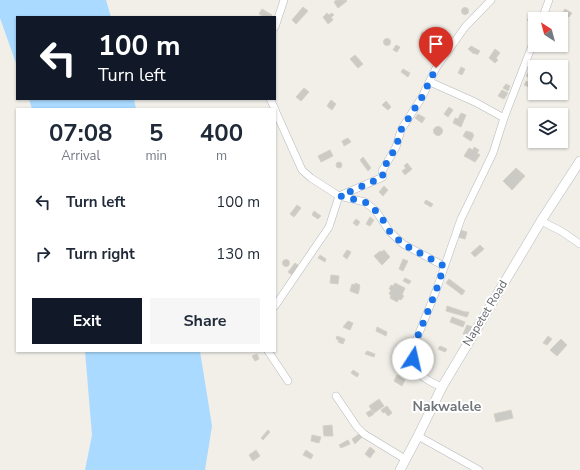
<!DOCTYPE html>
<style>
body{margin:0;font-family:"Nunito Sans",sans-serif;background:#f6f6f7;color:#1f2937;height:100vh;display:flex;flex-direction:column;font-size:15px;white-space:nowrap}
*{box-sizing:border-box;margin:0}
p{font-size:13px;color:#747a83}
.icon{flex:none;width:22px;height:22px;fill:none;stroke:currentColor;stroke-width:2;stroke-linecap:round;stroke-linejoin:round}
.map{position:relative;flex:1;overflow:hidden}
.drawer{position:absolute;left:16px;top:108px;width:260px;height:244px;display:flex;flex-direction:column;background:#fff;border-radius:0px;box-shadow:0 1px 3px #0004}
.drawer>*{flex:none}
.top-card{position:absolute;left:16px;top:16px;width:260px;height:84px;border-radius:0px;box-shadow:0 1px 3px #0004;background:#111827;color:#fff;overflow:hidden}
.needle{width:26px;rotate:324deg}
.fabs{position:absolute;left:528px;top:12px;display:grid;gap:8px}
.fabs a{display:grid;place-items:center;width:40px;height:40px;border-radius:0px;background:#fff;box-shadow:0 1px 3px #0004;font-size:20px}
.pin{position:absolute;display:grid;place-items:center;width:34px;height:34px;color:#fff;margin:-41px -17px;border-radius:50% 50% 50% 0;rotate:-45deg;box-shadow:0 0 4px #0007}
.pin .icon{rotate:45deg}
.me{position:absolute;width:44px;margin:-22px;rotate:10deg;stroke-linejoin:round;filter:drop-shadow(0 0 3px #0008)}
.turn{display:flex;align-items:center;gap:14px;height:84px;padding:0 16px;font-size:18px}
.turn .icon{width:52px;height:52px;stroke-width:2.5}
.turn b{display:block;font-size:28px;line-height:34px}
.eta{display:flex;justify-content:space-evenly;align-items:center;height:68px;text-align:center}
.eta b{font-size:24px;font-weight:700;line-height:28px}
.primary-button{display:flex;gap:8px;margin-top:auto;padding:8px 16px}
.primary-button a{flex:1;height:46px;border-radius:0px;background:#111827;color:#fff;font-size:16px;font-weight:700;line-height:46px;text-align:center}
.primary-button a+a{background:#f6f6f7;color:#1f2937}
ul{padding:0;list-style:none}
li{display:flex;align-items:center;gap:12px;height:52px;padding:0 16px}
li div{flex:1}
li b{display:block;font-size:15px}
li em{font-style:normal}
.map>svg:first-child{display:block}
</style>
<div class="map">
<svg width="580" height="470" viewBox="0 0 580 470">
<rect width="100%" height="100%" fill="#f1efe8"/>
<g fill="#aadaff">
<polygon points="0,0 106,0 111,17 17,17 17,66 0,18"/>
<polygon points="29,99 134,99 136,109 32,109"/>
<polygon points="85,351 200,351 212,426 205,470 85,470 92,435"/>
</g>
<g fill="#cccac5" stroke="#d6d1c6">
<polygon points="336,0 346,0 347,1 338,8 334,2"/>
<polygon points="303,7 308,11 296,24 292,20"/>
<circle cx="465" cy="11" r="3.5"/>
<polygon points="262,9 272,15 271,17 264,17 259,14"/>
<polygon points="565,9 572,13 569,17 563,12"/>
<polygon points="327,13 329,15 332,13 334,15 331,17 333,20 328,24 323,17"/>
<polygon points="530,16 534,19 531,23 527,20"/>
<polygon points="422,32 428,33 426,40 430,40 428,45 419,43"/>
<circle cx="387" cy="42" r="3.5"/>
<polygon points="396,45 400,47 397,52 393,50"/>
<polygon points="471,46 480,51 477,55 475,53 474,54 468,49"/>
<polygon points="495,49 500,53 496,58 498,60 495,63 489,58"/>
<polygon points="355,55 363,64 358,68 350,59"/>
<polygon points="461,67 465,69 462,75 458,73"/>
<polygon points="403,69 410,73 408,77 401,72"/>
<polygon points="529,71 535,75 535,82 526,76"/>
<polygon points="526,81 533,85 531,88 524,85"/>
<polygon points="506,84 510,86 508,91 503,88"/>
<polygon points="304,88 309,92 301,101 296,97"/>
<polygon points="502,90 508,93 504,99 498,96"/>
<polygon points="331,100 336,104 332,110 327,106"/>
<polygon points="386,101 391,107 388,110 382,105"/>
<polygon points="449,107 453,110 448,117 444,114"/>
<polygon points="461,113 466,115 461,127 453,123 455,118 458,119"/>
<polygon points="418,114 425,118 422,123 415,118"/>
<circle cx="438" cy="131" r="4.5"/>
<polygon points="466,131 473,133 472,134 474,135 471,141 463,136"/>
<polygon points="348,138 351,142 344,146 342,141"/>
<polygon points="474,147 479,150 477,153 480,155 475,162 464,156 469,148 473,150"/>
<polygon points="330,150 333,156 321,162 318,156"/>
<polygon points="363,157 371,168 368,171 360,160"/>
<circle cx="339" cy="165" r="3"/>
<polygon points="407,163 412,169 405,175 402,171 406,168 404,166"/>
<polygon points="516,168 525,176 512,190 503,181"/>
<polygon points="384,186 388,190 383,196 379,192"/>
<polygon points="426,200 433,204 431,207 424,203"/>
<polygon points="297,205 301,208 294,217 290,214"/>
<polygon points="314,211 321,216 318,219 312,215"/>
<polygon points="370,217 374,220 370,226 366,224"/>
<polygon points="356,219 360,222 357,226 353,223"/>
<polygon points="460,230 467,232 465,239 458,237"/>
<polygon points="480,245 484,249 475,257 471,253"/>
<polygon points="347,250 351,252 347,259 343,256"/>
<polygon points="384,250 390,257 382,265 374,256 380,251 381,252"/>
<polygon points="320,255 326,259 325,262 318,258"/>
<polygon points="403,259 408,261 403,271 399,269"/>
<circle cx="286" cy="263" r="3.5"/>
<polygon points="295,263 299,266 292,275 288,272"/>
<polygon points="331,275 339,276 338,284 330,283"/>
<polygon points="405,278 411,281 409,284 403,281"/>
<polygon points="449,279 465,291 462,295 446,283"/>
<polygon points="355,283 360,285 359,286 360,287 358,294 350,291 352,284 355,285"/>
<polygon points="395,283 405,288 402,295 404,296 401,300 399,299 397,302 390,298 391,295 389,294 391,290 389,289 391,285 393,286"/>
<polygon points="447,306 465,312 469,312 467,317 446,311"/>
<polygon points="452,317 465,322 463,327 450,322"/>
<polygon points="348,321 353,323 350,330 343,327"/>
<polygon points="467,325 472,327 467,336 463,334"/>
<polygon points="377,327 387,332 386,336 376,331"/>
<polygon points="337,336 345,339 343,344 338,342 339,340 336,339"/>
<polygon points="548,336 552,339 547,345 543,343"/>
<polygon points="561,339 567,345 557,356 550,350"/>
<polygon points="440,346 447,349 445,352 438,349"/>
<polygon points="367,351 375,354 374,357 365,354"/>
<polygon points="257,354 259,359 255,361 252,356"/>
<polygon points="353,370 359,374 357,377 351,373"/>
<polygon points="397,375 405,380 402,386 394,381"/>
<polygon points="379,399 384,406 374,413 369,406"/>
<polygon points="387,406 392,413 388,416 385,412 383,413 381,410"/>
<polygon points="371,410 374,414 369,417 366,413"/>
<polygon points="511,410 513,418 496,422 494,414"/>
<polygon points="332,425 333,436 324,436 323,426"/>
<polygon points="268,430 270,432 263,440 261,438"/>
<polygon points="359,434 362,437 355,444 352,439"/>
<polygon points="312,435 321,437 319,443 311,441"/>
<polygon points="348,440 350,444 341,448 339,445"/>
<polygon points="370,447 375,451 370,458 365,454"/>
<polygon points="256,450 260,456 253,461 249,455"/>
<polygon points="306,450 313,455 311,459 303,455"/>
</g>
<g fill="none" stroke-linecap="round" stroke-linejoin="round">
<g stroke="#b5b8bc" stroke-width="8">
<g id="street">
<polyline points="542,19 549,0"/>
<polyline points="275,27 284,0"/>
<polyline points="430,82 475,102 504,118"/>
<polyline points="270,99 275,109"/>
<polyline points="275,110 302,170 311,178 339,196 365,202 376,211 390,232 403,244 444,266"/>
<polyline points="541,221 561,231 580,244"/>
<polyline points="275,306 329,227 339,196 383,177 382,171 396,147 401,130 422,97 436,68 465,27 491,0"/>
<polyline points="268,351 288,381"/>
<path d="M 442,387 C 422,379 411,371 413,348 L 436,291 L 461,219 L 493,153 L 504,118 L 535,38"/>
<polyline points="336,396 357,427 364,434 405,459"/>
<polyline points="418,436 479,470"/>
</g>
</g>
<g stroke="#b6babf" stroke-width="10">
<polyline id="secondary" points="400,470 418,436 442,387 541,221 580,161"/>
</g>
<use href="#street" stroke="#fff" stroke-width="7"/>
<use href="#secondary" stroke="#fff" stroke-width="9"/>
</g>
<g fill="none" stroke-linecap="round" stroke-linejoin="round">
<polyline stroke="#1a73e8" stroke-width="7" stroke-dasharray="0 12.6" points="413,359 413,348 436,291 444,266 403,244 390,232 383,220 376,211 365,202 340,196 383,177 382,171 396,147 401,130 422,97 436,68"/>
</g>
<g text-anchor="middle" stroke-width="4" stroke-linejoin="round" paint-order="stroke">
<g font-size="12" fill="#5f6368" stroke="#fff">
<text transform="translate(485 313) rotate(-59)" y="4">Napetet Road</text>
</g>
<g font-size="14" font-weight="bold" fill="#70757a" stroke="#fff">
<text x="447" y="411">Nakwalele</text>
</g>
</g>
</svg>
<div class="fabs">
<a><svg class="needle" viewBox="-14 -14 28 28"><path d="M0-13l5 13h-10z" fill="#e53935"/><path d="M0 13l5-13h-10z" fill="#747a83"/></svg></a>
<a><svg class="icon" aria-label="search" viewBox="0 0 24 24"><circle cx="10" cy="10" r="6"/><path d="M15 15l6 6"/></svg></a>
<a><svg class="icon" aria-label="layers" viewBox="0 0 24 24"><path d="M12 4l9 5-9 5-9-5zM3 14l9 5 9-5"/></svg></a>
</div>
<div class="pin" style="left:436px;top:68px;background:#d93025"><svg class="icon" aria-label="arrive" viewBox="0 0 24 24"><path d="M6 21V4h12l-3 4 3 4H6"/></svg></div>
<svg class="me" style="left:413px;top:359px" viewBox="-20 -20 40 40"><circle r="19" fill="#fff"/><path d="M0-13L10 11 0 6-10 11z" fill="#1a73e8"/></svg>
<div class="top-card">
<div class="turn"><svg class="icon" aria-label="left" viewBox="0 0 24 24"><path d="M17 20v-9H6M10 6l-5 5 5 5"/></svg><div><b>100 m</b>Turn left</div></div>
</div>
<section class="drawer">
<div class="eta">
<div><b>07:08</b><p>Arrival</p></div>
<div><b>5</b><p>min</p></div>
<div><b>400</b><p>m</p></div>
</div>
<ul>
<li><svg class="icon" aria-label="left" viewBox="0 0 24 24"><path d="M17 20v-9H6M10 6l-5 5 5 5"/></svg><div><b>Turn left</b></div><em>100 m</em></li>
<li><svg class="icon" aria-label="right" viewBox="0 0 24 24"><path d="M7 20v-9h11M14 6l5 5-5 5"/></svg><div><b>Turn right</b></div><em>130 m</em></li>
</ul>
<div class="primary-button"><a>Exit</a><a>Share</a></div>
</section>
</div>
